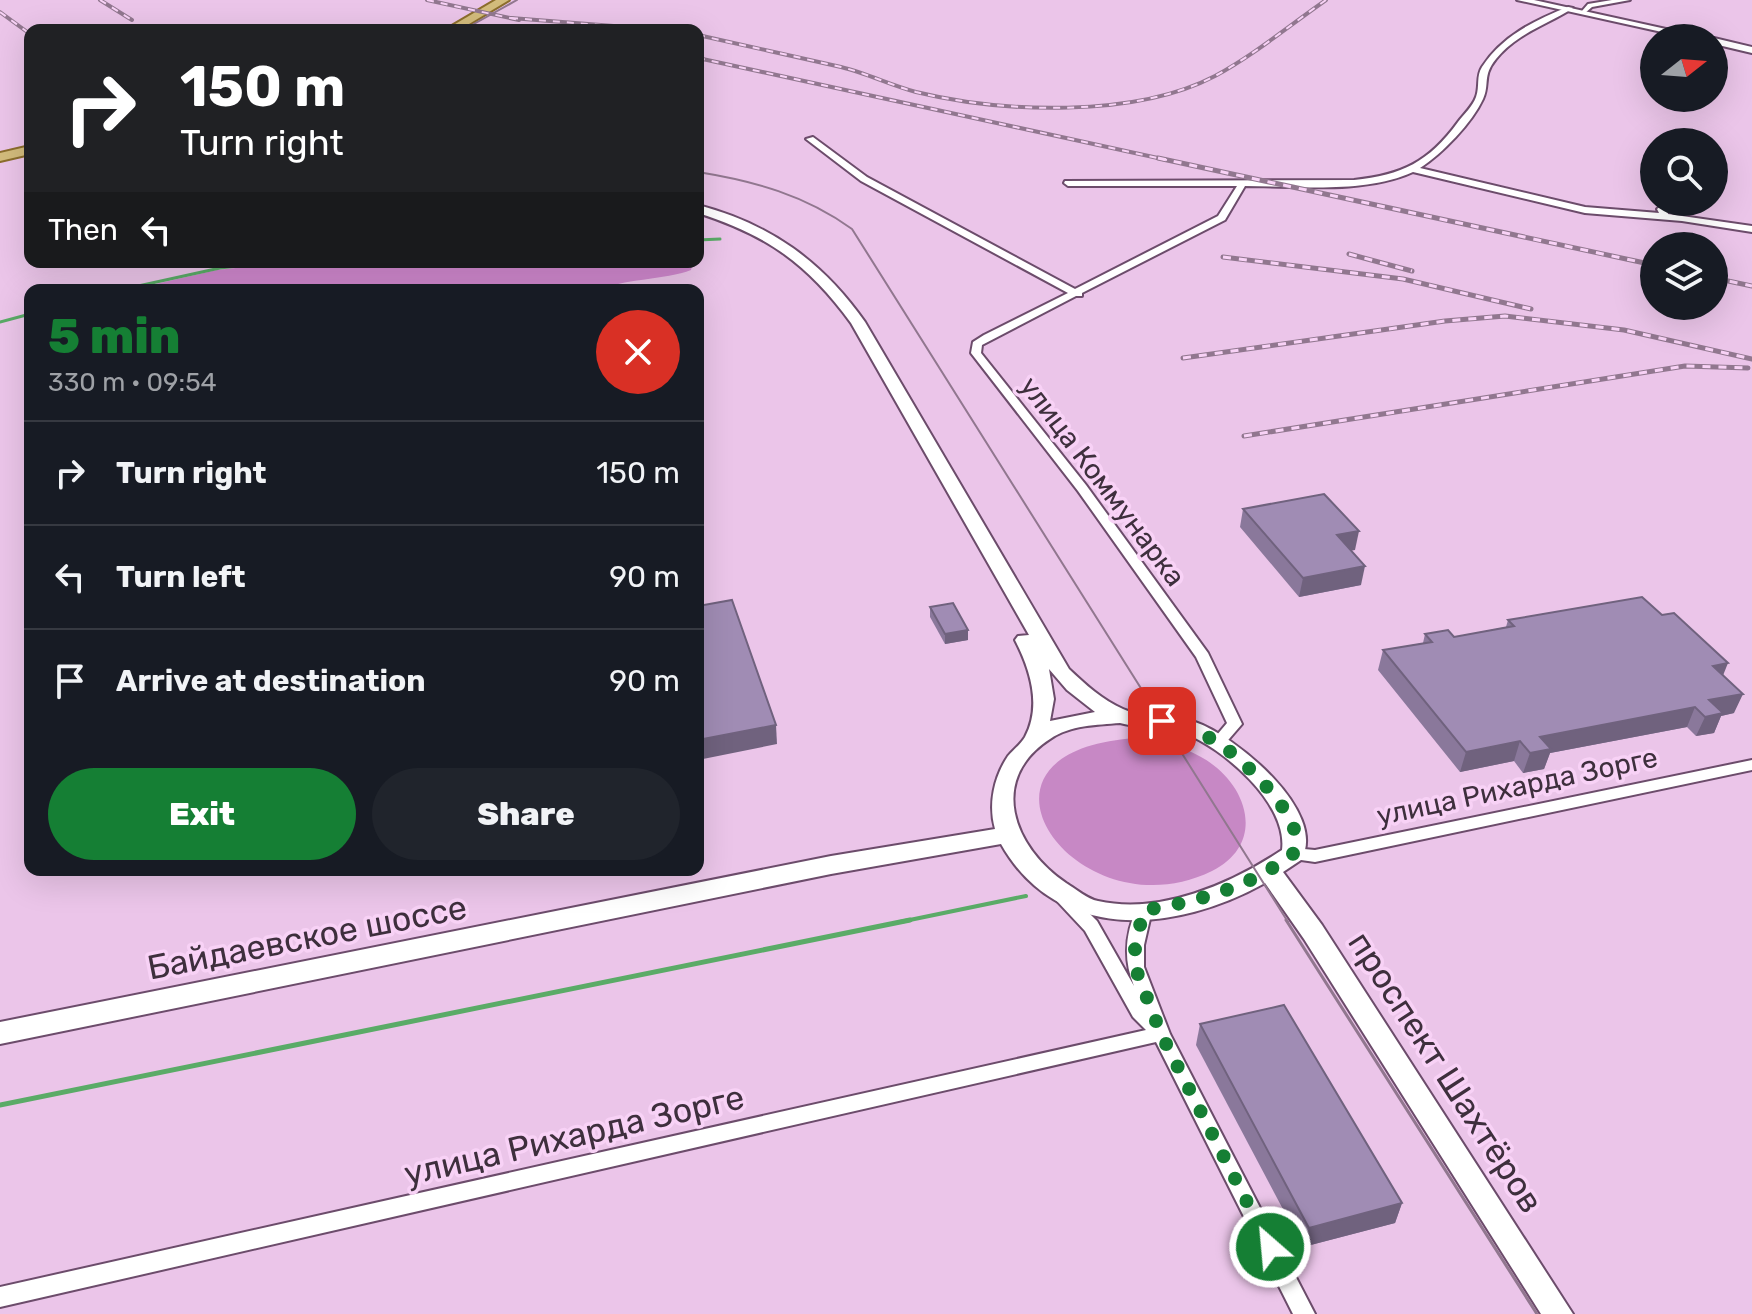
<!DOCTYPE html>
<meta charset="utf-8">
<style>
body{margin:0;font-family:Rubik,sans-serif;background:#20242c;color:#f1f3f6;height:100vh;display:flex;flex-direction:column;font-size:30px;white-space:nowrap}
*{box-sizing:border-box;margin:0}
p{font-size:26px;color:#9ea1a6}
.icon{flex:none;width:44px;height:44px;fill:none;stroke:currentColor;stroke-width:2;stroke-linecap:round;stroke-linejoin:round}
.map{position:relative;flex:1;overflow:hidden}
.sheet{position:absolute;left:24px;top:284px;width:680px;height:592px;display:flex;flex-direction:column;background:#171b24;border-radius:16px;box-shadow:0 8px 32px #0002}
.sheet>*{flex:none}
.guide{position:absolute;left:24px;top:24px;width:680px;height:244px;border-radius:16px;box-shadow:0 8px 32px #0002;background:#202124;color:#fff;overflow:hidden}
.needle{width:52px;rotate:73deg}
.tools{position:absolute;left:1640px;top:24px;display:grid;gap:16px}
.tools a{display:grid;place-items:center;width:88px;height:88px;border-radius:50%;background:#171b24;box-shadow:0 8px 32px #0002;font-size:40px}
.pin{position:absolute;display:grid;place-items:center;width:68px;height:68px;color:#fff;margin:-34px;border-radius:16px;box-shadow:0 4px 12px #0006}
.me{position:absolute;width:88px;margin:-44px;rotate:333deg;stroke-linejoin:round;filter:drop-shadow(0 0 6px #0008)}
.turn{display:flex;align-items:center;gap:28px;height:168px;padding:0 24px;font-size:36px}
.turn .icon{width:104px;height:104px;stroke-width:2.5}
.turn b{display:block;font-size:56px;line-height:68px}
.then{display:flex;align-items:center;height:76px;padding:0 24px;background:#0003;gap:16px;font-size:30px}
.round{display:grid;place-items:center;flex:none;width:84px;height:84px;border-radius:42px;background:#20242c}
.headline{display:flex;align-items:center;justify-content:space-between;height:136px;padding:0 24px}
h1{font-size:48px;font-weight:800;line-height:60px;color:#157f34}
.action{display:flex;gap:16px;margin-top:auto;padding:16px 24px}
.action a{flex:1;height:92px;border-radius:48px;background:#157f34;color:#fff;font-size:32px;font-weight:800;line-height:92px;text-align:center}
.action a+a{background:#20242c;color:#f1f3f6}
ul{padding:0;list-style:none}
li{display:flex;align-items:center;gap:24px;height:104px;padding:0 24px;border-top:2px solid #363941}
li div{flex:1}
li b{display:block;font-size:30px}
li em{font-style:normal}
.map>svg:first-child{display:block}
</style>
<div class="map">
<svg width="1752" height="1314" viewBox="0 0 1752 1314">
<rect width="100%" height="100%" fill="#ebc5e9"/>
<path fill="#c788c5" d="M 1137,738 C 1159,742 1181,745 1201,757 C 1247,782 1268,843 1212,871 C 1078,937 941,750 1137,738 Z"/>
<path fill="#cf87cd" d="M 289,262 L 693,262 L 691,270 C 667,280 617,279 603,290 L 129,290 L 217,270 Z"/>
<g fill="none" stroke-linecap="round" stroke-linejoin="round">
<g stroke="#5aab67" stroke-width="3">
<polyline points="698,240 720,239"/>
<polyline points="120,290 220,268 275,262"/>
<polyline points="0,322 30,314"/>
</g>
<polyline stroke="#5aab67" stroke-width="4" points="900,922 1026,896"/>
<polyline stroke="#5aab67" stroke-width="5" points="0,1105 910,920"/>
<g stroke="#6c4c6b" stroke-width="4">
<g id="minor">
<polygon points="1612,0 1630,0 1592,7 1585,13 1582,11 1588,4"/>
<path d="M 1568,7 L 1573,8 C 1547,25 1517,33 1496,59 C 1482,76 1490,84 1483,99 C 1472,123 1442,154 1420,168 L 1585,207 L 1659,213 L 1657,209 L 1666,202 L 1677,202 L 1667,210 L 1668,214 L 1752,226 L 1752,232 L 1682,221 L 1585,213 L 1413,172 C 1365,194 1298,186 1245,186 L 1225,220 L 1082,293 L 1082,296 L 1076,296 L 982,345 L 981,353 L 1086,485 L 1208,653 L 1242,724 L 1223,746 L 1213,746 L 1211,742 L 1227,723 L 1196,657 L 1078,491 L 971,353 L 973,342 L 984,335 L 1068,293 L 861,181 L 806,139 L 813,137 L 867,177 L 1075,289 L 1218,216 L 1237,186 L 1068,186 L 1064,183 L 1065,181 L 1354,180 C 1402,175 1429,162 1458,122 C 1464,114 1473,106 1476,97 C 1480,86 1476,76 1482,67 C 1502,36 1535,20 1568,7 Z"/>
<polygon points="1752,760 1752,770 1315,862 1287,858 1285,854 1287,850 1293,848 1315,850"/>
<path d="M 1062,890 L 1068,892 L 1097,921 L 1134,986 C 1123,959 1125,933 1138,906 L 1144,904 L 1150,906 L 1152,910 L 1144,945 L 1144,967 L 1170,1034 L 1315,1314 L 1293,1314 L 1156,1042 L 0,1307 L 0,1287 L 1146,1030 L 1133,1017 L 1085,931 L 1056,900 L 1054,896 L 1056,892 Z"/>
</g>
</g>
<g stroke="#6c4c6b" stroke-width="4">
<g id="tertiary">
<polygon points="1517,0 1534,0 1707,38 1689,38"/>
<polygon points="1714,38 1752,47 1752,53 1714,44"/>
</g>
</g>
<g stroke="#6c4c6b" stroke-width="4">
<path id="secondary" d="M 698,205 C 770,224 822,261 865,322 L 1069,669 C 1085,684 1102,700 1123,709 C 1145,719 1172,713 1195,722 C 1234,735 1329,812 1301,860 L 1283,872 L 1322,925 L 1573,1314 L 1541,1314 L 1304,939 L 1265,883 C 1177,932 1058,945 1001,844 L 831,874 L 0,1044 L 0,1022 L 831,856 L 995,829 C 988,804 994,777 1008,756 C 1013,750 1021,744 1025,737 C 1042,705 1030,669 1015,640 L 1018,636 L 1029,635 L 851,323 C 808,264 767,235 698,213 ZM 1049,669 L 1067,690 L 1095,712 L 1050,721 L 1054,699 ZM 1120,723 C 1140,729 1163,725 1182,732 C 1224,748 1288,804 1282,850 C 1231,884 1160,915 1098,901 C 1087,899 1076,889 1066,883 C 1014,848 987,780 1050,739 C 1070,725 1097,725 1120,723 Z"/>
</g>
<g stroke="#8c6e2d" stroke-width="4">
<g id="primary">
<polygon points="496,0 509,0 459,30 445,30"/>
<polygon points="30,146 30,154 0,161 0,153"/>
</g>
</g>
<use href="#minor" fill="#fff" fill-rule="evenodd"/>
<use href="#tertiary" fill="#fff" fill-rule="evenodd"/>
<use href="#secondary" fill="#fff" fill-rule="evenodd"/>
<use href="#primary" fill="#d3bc7c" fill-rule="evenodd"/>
<g stroke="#91778f" stroke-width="2">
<polyline points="463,30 517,0"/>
<path d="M 698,172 C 754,181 805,195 852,229 L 1288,922"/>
</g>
<polyline stroke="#91778f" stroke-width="3" points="1286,920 1537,1314"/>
<g stroke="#91778f" stroke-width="4">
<g id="rail-far1">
<polyline points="100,0 132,20"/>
<polyline points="427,0 519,20"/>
<polyline points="0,12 30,34"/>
<polyline points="511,18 665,30"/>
<path d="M 698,35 C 746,46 793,56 841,67 C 866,73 890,85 916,92 C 1002,113 1135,118 1215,76 C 1254,55 1290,25 1326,0"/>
<polyline points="698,58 1167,160"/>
</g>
</g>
<g stroke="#91778f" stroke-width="5">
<g id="rail">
<polyline points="1158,158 1654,265"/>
<polyline points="1349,254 1412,271"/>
<polyline points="1223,257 1403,279 1531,309"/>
<polyline points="1714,278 1752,286"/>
<polyline points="1183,358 1445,321 1505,316 1624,330 1752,359"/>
<polyline points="1244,436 1685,366 1748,368"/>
</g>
</g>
<use href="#rail-far1" stroke="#f8d2f6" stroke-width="2" stroke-dasharray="7" stroke-linecap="butt"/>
<use href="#rail" stroke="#f8d2f6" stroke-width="3" stroke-dasharray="8" stroke-linecap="butt"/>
</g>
<g fill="#8a789b">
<polygon points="1243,509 1355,550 1351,550 1361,585 1299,597 1240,527"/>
<polygon points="930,607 968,640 945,644 930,617"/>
<polygon points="1508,620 1723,675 1734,713 1721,716 1714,733 1696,736 1687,727 1550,753 1544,769 1523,773 1514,761 1460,772 1378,670 1383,650 1423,643 1425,634 1454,637 1506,627"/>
<polygon points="1200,1024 1402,1203 1395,1223 1303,1247 1196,1045"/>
</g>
<g fill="#70627e">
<polygon points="1359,531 1355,550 1333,554 1337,535"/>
<polygon points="1365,566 1361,585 1299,597 1303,578"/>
<polygon points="968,630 968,640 945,644 945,634"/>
<polygon points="1728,663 1720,683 1713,666"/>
<polygon points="1743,694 1734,713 1721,716 1714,733 1696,736 1705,717 1709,700"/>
<polygon points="1695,707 1687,727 1550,753 1544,769 1523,773 1530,753 1540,737"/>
<polygon points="776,725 777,744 698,760 698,740"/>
<polygon points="1520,741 1514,761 1460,772 1466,752"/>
<polygon points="1402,1203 1395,1223 1303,1247 1309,1228"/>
</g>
<g fill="#a08cb4" stroke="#70627e" stroke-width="2">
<polygon points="1324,494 1359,531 1337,535 1365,566 1303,578 1243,509"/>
<polygon points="1642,597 1662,615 1674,613 1728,663 1713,666 1743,694 1709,700 1723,713 1705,717 1695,707 1540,737 1551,749 1530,753 1520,741 1466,752 1383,650 1432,642 1425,634 1448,630 1454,637 1514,626 1508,620"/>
<polygon points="732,600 776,725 698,740 698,606"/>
<polygon points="953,603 968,630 945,634 930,607"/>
<polygon points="1284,1005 1402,1203 1309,1228 1200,1024"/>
</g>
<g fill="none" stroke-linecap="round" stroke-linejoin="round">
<path stroke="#157f34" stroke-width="14" stroke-dasharray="0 25.2" d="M 1162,721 C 1181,725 1198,731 1215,741 C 1239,755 1286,802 1294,829 C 1296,836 1293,847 1293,854 C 1250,887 1197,902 1144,910 L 1135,945 L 1135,967 L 1161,1034 L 1270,1247"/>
</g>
<g text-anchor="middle" stroke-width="7" stroke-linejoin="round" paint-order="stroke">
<g font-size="28" fill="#3e2f3d" stroke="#f8d2f6">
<text transform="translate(1103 481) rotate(53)" y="10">улица Коммунарка</text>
<text transform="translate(1517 786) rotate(-12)" y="10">улица Рихарда Зорге</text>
</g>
<g font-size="34" fill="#3e2f3d" stroke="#f8d2f6">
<text transform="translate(307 937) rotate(-11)" y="12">Байдаевское шоссе</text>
<text transform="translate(1446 1072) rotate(57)" y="12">проспект Шахтёров</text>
<text transform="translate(574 1135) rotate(-13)" y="12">улица Рихарда Зорге</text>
</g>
</g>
</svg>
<div class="tools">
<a><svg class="needle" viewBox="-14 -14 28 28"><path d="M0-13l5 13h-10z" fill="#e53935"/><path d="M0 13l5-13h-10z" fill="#9ea1a6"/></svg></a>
<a><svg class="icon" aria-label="search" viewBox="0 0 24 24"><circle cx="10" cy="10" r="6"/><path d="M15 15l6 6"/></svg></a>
<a><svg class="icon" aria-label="layers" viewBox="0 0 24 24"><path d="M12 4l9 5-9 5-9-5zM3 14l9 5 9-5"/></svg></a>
</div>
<div class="pin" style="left:1162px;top:721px;background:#d93025"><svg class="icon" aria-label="arrive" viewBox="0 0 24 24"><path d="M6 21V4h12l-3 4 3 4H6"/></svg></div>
<svg class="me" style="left:1270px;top:1247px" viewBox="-20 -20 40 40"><circle r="17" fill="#157f34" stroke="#fff" stroke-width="3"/><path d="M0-11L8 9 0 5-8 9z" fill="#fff"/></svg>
<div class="guide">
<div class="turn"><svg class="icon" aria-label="right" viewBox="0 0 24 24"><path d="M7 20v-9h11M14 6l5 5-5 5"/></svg><div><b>150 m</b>Turn right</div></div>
<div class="then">Then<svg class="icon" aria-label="left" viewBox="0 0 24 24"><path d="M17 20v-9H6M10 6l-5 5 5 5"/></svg></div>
</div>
<section class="sheet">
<div class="headline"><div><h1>5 min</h1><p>330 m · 09:54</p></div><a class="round" style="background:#d93025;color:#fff"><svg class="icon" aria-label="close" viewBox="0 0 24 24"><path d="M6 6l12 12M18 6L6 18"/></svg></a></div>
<ul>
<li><svg class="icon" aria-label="right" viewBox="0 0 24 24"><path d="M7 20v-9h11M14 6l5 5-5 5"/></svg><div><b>Turn right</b></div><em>150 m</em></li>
<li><svg class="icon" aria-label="left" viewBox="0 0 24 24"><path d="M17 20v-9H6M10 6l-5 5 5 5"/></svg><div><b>Turn left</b></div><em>90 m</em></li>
<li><svg class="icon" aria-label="arrive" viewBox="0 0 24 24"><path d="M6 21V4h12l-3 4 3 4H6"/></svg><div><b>Arrive at destination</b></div><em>90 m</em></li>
</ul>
<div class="action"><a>Exit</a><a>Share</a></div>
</section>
</div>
